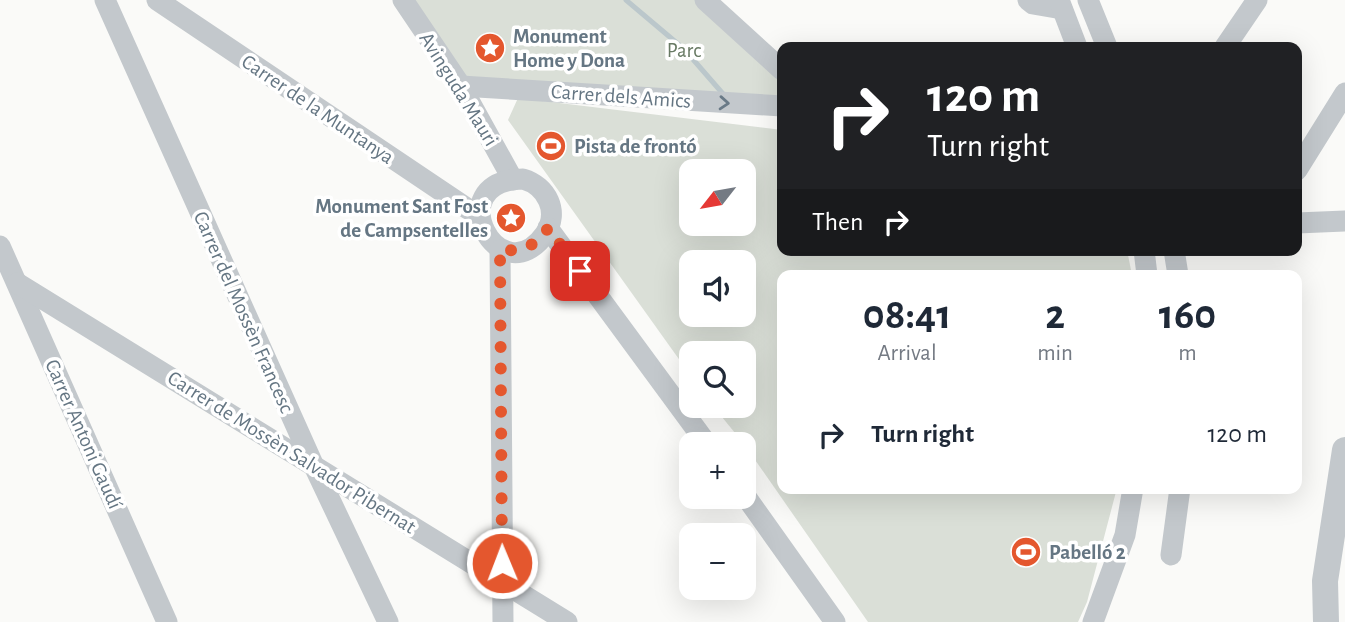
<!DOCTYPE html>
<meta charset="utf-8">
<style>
body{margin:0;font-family:"Alegreya Sans",sans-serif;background:#f2f2f3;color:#1f2937;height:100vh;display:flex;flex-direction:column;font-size:26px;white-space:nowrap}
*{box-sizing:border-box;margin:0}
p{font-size:23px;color:#747a83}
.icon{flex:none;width:38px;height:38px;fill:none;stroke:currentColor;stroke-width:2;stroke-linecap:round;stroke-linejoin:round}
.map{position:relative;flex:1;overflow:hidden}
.side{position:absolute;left:777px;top:270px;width:525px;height:224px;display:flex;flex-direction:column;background:#fff;border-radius:14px;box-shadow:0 7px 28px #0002}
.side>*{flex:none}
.top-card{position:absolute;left:777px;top:42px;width:525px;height:214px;border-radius:14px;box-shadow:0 7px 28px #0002;background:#202124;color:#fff;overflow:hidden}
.needle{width:46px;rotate:239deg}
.tools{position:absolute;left:679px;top:159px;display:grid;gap:14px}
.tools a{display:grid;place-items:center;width:77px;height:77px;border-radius:14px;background:#fff;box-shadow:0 7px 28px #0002;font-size:35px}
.pin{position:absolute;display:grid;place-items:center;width:60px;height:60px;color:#fff;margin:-30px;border-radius:14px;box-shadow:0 4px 10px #0006}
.me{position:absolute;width:77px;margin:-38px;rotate:359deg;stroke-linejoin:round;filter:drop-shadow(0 0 5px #0008)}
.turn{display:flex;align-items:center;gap:24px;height:147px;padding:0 35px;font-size:32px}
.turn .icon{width:91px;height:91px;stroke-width:2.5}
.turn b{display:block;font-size:49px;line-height:60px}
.then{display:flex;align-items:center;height:66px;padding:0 35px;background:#0003;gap:14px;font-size:26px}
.eta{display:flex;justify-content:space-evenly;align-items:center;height:119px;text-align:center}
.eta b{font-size:42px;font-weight:700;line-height:49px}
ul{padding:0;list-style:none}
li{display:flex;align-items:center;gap:21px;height:91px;padding:0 35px}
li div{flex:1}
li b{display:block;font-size:26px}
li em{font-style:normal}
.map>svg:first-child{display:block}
</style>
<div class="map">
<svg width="1345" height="622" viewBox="0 0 1345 622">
<rect width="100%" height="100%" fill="#fafaf8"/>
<g fill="#dadfd7" fill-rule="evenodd">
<polygon points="403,0 705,0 782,70 782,106 461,86"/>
<path d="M 518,98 L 782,130 L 782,250 L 1127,250 L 1132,275 L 782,275 L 782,488 L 1117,488 L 1087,602 L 1078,622 L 868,622 L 744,444 L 713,406 L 744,406 L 744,354 L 691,354 L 691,376 L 508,120 ZM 691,172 L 744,172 L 744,224 L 691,224 ZM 691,262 L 744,262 L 744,315 L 691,315 Z"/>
<circle cx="511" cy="218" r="14"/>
</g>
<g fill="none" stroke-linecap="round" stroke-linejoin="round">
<polyline stroke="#bbc7cb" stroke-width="5" points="626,0 684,49 724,95"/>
<g stroke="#c3c8cc" stroke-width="21">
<polyline points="105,0 313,464 388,622"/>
<polyline points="157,0 480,217"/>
<polyline points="403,0 461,86 513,180"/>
<polyline points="705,0 782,70"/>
<polyline points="1028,0 1033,4 1062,9"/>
<polyline points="1059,0 1077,47"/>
<polyline points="1088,0 1107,47"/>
<polyline points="1225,47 1257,0"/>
<polyline points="461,86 782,106"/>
<polyline points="1297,170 1345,93"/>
<path d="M 523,179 C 547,186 560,212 545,234 C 500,297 437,181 523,179 Z"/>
<polyline points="1297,223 1345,221"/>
<polyline points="548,228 707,444"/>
<polyline points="0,246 167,622"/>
<polyline points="500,250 503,622"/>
<polyline points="1144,250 1147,275"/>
<polyline points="1174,250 1178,275"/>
<polyline points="17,283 567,622"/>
<polyline points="744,494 835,622"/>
<polyline points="1171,555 1180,488"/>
<polyline points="1093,622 1125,535 1133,488"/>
</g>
<polyline stroke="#c3c8cc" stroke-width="26" points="1326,622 1325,581 1345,450"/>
</g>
<defs><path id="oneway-chevron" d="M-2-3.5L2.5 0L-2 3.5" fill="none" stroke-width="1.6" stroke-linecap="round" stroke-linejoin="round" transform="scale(1.75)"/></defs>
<use stroke="#6a7a87" href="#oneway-chevron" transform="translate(724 103) rotate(4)"/>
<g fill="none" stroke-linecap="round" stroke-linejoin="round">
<path stroke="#e4572e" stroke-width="12" stroke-dasharray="0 21.6" d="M 502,563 L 500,250 C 521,252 537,246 548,228 L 580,271"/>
</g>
<defs>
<g id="sight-disc" transform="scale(1.575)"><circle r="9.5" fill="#e4572e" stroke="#fff"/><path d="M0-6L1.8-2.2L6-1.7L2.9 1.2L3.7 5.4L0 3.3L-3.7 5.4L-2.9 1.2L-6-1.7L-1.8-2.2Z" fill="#fff"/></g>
<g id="stadium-disc" transform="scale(1.575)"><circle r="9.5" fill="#e4572e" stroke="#fff"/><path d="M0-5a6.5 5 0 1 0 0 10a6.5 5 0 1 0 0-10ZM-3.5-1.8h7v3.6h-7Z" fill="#fff"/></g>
</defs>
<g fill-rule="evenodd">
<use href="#sight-disc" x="490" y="48"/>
<use href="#stadium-disc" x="551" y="146"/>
<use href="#sight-disc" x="511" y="218"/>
<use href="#stadium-disc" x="1026" y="552"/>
</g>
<g text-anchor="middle" stroke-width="7" stroke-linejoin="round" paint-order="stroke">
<g font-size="21" font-weight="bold" fill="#657683" stroke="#fff" text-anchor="start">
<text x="513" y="43">Monument<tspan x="513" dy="24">Home y Dona</tspan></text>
<text x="574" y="153">Pista de frontó</text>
<text x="488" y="213" text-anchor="end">Monument Sant Fost<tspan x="488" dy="24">de Campsentelles</tspan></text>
<text x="1049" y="559">Pabelló 2</text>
</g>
<g font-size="21" fill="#687a64" stroke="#fff">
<text x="684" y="57">Parc</text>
</g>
<g font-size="21" fill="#657683" stroke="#fff">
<text transform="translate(459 89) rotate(58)" y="7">Avinguda Mauri</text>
<text transform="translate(621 96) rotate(4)" y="7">Carrer dels Amics</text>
<text transform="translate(318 109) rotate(34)" y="7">Carrer de la Muntanya</text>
<text transform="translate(244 312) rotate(66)" y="7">Carrer del Mossèn Francesc</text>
<text transform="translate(84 434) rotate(66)" y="7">Carrer Antoni Gaudí</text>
<text transform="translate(292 452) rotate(32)" y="7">Carrer de Mossèn Salvador Pibernat</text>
</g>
</g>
</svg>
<div class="tools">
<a><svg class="needle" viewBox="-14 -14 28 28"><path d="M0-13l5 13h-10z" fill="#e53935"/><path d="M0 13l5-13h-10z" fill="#747a83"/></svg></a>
<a><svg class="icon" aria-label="sound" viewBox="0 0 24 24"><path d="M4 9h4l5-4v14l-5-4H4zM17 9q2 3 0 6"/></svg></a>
<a><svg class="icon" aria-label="search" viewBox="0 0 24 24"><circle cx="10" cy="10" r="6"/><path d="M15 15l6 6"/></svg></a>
<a>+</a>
<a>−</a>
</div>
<div class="pin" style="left:580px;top:271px;background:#d93025"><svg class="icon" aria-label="arrive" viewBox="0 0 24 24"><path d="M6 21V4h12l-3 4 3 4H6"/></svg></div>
<svg class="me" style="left:502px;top:563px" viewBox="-20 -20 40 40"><circle r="17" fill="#e4572e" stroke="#fff" stroke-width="3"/><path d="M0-11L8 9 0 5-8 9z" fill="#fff"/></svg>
<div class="top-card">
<div class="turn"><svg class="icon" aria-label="right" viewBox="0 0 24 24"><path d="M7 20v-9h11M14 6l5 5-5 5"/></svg><div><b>120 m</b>Turn right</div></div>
<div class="then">Then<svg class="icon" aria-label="right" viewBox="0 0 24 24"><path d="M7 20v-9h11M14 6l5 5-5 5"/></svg></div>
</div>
<section class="side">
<div class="eta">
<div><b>08:41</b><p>Arrival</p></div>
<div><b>2</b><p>min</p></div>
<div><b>160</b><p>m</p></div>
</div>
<ul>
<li><svg class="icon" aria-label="right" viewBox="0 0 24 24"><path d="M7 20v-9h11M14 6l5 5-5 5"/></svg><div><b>Turn right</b></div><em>120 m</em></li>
</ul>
</section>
</div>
